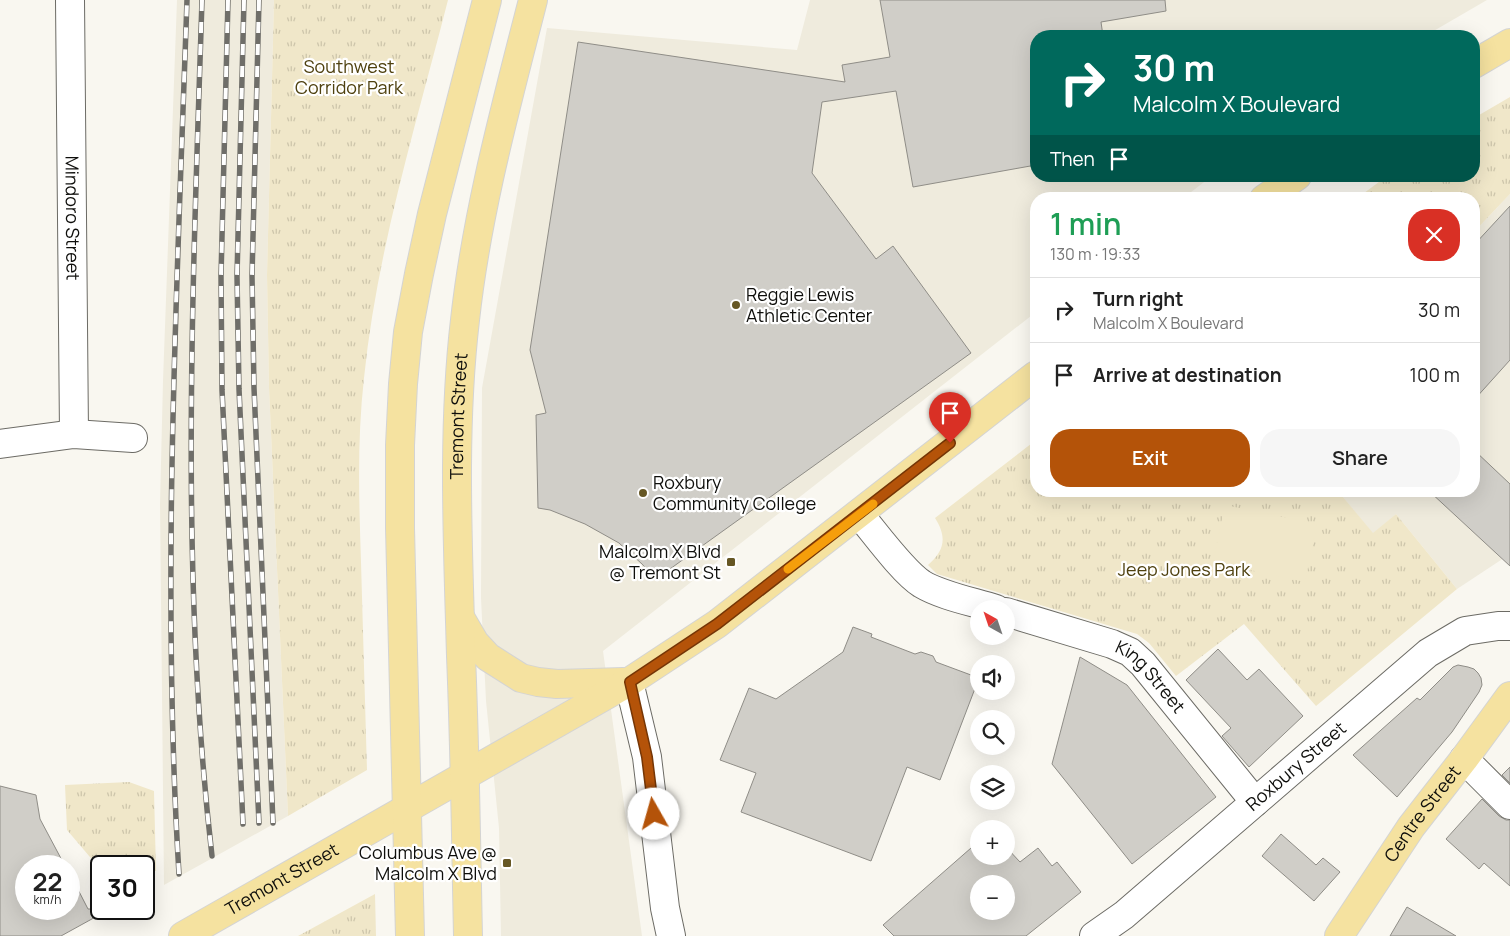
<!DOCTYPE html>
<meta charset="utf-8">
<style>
body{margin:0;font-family:Manrope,sans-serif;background:#f6f6f6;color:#222;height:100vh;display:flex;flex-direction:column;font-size:19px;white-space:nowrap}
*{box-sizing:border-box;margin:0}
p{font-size:16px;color:#767676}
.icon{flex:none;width:28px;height:28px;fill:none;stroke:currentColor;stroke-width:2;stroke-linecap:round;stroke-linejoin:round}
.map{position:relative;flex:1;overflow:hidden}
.details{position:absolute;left:1030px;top:192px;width:450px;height:305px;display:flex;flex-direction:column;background:#fff;border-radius:20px;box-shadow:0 5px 20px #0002}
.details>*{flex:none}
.banner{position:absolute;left:1030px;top:30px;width:450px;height:152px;border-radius:20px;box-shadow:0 5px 20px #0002;background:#00695c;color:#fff;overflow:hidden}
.needle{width:32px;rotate:320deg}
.fabs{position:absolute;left:970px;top:600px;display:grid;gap:10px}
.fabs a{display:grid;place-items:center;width:45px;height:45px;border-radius:50%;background:#fff;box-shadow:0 5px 20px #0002;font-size:25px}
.speed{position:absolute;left:15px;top:855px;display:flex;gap:10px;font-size:25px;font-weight:700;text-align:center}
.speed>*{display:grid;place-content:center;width:65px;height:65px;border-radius:50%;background:#fff;box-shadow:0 5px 20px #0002;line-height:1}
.speed small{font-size:12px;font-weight:400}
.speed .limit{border:2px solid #111;border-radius:8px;background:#fff;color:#111}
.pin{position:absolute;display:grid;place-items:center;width:42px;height:42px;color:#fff;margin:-51px -21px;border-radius:50% 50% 50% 0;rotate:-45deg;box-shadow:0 0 5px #0007}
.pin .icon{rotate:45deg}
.me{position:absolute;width:55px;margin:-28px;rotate:353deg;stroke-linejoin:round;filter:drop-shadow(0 0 4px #0008)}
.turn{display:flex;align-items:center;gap:18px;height:105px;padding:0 20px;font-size:22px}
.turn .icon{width:65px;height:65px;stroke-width:2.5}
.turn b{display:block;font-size:35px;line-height:42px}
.then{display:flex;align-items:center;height:48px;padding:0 20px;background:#0003;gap:10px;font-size:19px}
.round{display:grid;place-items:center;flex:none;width:52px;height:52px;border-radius:20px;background:#f6f6f6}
.summary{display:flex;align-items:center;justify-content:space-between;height:85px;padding:0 20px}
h1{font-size:30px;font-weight:600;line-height:38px;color:#1e9e55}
.action{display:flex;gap:10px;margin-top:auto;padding:10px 20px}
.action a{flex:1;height:58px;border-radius:20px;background:#b45309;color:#fff;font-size:20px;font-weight:600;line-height:58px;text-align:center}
.action a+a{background:#f6f6f6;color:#222}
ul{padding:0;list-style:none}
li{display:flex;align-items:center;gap:15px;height:65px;padding:0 20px;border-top:1px solid #e0e0e0}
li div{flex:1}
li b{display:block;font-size:19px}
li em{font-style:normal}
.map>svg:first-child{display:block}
</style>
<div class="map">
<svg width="1510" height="936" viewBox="0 0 1510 936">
<defs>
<pattern id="grass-tufts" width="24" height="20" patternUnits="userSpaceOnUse" patternTransform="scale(1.25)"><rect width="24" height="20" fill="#f0e7c9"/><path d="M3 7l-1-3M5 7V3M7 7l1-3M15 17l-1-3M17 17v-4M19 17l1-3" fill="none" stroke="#cdc5ab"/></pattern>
</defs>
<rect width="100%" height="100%" fill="#f9f7f0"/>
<g fill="#efebdd">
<polygon points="177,0 274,0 267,275 269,388 288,816 164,885 160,504 163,381"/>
<polygon points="810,0 1487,0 1425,36 1036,36 1036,176 1212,176 1182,199 1036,199 1036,312 603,651 642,936 501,936 499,828 486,701 481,598 482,388 547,28 797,50"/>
<polygon points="1510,194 1510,554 1457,589 1396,514 1373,534 1338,491 1474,491 1474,232"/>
</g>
<g fill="url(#grass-tufts)">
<path d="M 274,0 L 448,0 C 416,125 377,250 364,378 C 357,439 359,501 361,562 C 363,632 365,701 367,770 L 288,816 L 269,388 L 267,275 Z"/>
<polygon points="1510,97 1510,194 1474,232 1474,199 1356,199 1387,176 1474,176 1474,118"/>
<path d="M 1036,440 L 1036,491 L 1338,491 L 1373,533 L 1396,514 L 1457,589 L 1316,706 L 1244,624 L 1176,676 L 1149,643 L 1137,634 L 937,574 L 928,565 C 945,550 947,537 935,518 Z"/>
<polygon points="129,782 154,791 156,871 144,871 144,866 101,866 101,870 67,830 65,785"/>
<polygon points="375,894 376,936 298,936"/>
</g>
<g fill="#f0e7c9">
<polygon points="1229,491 1290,491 1287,505"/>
<polygon points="1225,505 1317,524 1305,582 1213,562"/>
</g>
<g fill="#d0cec8" stroke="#8f8d87" fill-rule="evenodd">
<polygon points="880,0 1165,0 1166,11 1101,22 1103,36 1036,36 1036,165 913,187 896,91 822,102 812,173 876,259 893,246 971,353 656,579 642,564 619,543 585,524 550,510 538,508 536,415 546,413 530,350 578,42 845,82 842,65 890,57"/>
<polygon points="1510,206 1510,360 1474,400 1474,245"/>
<polygon points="1474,450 1510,484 1510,566 1429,491 1474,491"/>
<polygon points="853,627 872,634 871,637 915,654 921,652 933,656 936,662 979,678 940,780 907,767 871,861 741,812 756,773 720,760 749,688 776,699 843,652"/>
<polygon points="1218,649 1247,680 1259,669 1303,716 1249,767 1222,736 1231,728 1186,680"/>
<polygon points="1080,657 1127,685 1216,797 1132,864 1052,764"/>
<polygon points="1458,665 1468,667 1474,669 1478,673 1481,678 1482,685 1479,692 1452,732 1397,797 1353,755 1417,698 1420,700 1453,667"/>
<polygon points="1510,767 1510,783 1502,775"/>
<polygon points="0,786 36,795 40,819 65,866 26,866 26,909 69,909 69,872 88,909 110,909 61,936 0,936"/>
<polygon points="1482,799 1499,816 1506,820 1510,820 1510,886 1484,863 1479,869 1446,839"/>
<polygon points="1281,834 1316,865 1323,858 1340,872 1314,901 1262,856"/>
<path d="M 979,841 L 979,856 L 1006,856 L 1006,847 L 1020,862 L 1038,848 L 1052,866 L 1057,862 L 1081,892 L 1026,936 L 894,936 L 883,925 ZM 979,884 L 1006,884 L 1006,911 L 979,911 Z"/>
<polygon points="1407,907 1456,936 1390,936"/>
</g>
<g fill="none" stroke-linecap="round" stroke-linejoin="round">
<g stroke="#6c6b65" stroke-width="30">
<g id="minor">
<path id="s1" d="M 70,0 L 74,434"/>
<polyline points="0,444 74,434 133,438"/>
<path d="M 859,514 C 875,533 903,572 922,584 C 942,596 974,602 996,609"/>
<path id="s2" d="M 1006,612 L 1112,644 L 1130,652 L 1143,664 L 1255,802"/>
<polyline points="629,682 647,757 665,908 671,936"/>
<polyline points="1464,759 1510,805"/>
<path id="s3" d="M 1094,936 L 1124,915 L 1428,653 L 1465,631 L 1498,626 L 1510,626"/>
</g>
</g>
<g stroke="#d4d4d3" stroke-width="30">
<g id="major">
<polyline points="1474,64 1510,43"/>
<polyline points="1264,199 1297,176"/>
<polyline points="461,619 475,643 488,657 521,678 538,682 557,684 623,682"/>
<path id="s4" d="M 183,936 L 629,682 L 717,624 L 1036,375"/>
<polyline points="410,936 400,528 400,445 403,384 408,332 419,274 432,214 487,0"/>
<path id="s5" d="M 468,936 C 466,843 465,750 461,656 C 458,545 452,431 465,320 C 477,211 506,106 533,0"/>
<path id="s6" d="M 1339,936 L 1411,827 L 1464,759 L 1510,696"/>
</g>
</g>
<use href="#minor" stroke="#fff" stroke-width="28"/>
<use href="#major" stroke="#f5e2a0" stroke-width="28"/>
<g stroke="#6f6e69" stroke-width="5.5">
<g id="rail">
<path d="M 202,0 C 193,286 179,571 212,856"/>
<polyline points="228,0 221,276 222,390 243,824"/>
<polyline points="244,0 237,276 239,389 259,823"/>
<polyline points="259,0 252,276 254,388 273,823"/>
<path d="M 179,874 C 161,583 177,291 187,0"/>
</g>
</g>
<use href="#rail" stroke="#fff" stroke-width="4" stroke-dasharray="11" stroke-linecap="butt"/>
</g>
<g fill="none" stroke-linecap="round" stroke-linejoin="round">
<g stroke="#753606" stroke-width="12">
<polyline id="route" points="654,814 647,757 630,682 717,624 950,443"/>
</g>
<use href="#route" stroke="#b45309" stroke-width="9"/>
<polyline stroke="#f59e0b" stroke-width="9" points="788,569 873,504"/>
</g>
<g fill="#665724" stroke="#fff" stroke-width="2">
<circle cx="736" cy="305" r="5"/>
<circle cx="643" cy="493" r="5"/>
<rect x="726" y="557" width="10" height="10" rx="2.5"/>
<rect x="502" y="858" width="10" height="10" rx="2.5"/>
</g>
<g text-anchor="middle" stroke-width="4.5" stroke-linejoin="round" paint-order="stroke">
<g font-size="18" fill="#4f410f" stroke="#fff">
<text x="349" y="73">Southwest<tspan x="349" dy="21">Corridor Park</tspan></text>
<text x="1184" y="576">Jeep Jones Park</text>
</g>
<g font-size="18" fill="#0e0e0b" stroke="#fff">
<text dy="6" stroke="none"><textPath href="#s1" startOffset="218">Mindoro Street</textPath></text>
<text dy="6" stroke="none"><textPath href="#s5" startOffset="520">Tremont Street</textPath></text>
<text dy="6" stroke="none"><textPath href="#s2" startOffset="162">King Street</textPath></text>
<text dy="6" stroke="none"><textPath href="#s3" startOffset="264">Roxbury Street</textPath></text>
<text dy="6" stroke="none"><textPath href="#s6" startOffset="148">Centre Street</textPath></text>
<text dy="6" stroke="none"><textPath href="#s4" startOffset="114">Tremont Street</textPath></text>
</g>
<g font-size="18" fill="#0e0e0b" stroke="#fff" text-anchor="start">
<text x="746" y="301">Reggie Lewis<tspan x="746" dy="21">Athletic Center</tspan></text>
<text x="653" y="489">Roxbury<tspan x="653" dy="21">Community College</tspan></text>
<text x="721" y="558" text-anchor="end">Malcolm X Blvd<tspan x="721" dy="21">@ Tremont St</tspan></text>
<text x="497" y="859" text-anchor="end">Columbus Ave @<tspan x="497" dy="21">Malcolm X Blvd</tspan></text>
</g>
</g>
</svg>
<div class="fabs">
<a><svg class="needle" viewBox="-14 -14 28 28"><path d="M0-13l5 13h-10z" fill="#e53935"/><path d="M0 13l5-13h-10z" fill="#767676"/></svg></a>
<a><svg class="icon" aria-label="sound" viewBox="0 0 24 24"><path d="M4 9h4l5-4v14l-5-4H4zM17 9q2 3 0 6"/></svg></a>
<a><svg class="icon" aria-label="search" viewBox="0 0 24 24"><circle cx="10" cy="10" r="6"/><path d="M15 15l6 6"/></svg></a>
<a><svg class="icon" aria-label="layers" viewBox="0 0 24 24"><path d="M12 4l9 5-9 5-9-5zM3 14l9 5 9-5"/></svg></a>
<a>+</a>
<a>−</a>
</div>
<div class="speed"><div>22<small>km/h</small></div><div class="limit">30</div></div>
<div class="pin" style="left:950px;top:443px;background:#d93025"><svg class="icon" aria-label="arrive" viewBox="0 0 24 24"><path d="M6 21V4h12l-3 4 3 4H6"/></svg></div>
<svg class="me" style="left:654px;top:814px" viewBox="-20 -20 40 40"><circle r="19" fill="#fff"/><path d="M0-13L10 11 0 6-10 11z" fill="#b45309"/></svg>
<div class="banner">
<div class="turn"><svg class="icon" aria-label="right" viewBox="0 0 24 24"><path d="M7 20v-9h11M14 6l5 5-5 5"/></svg><div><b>30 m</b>Malcolm X Boulevard</div></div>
<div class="then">Then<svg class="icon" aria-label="arrive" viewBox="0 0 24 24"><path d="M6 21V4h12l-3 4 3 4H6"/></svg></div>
</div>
<section class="details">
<div class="summary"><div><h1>1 min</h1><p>130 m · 19:33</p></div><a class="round" style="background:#d93025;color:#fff"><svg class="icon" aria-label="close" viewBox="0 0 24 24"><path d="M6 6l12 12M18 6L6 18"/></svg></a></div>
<ul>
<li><svg class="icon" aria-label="right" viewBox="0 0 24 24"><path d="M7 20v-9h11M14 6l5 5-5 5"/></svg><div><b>Turn right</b><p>Malcolm X Boulevard</p></div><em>30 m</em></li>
<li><svg class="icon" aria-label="arrive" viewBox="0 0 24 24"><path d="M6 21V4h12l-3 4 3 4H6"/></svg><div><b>Arrive at destination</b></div><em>100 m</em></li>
</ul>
<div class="action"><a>Exit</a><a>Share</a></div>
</section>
</div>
